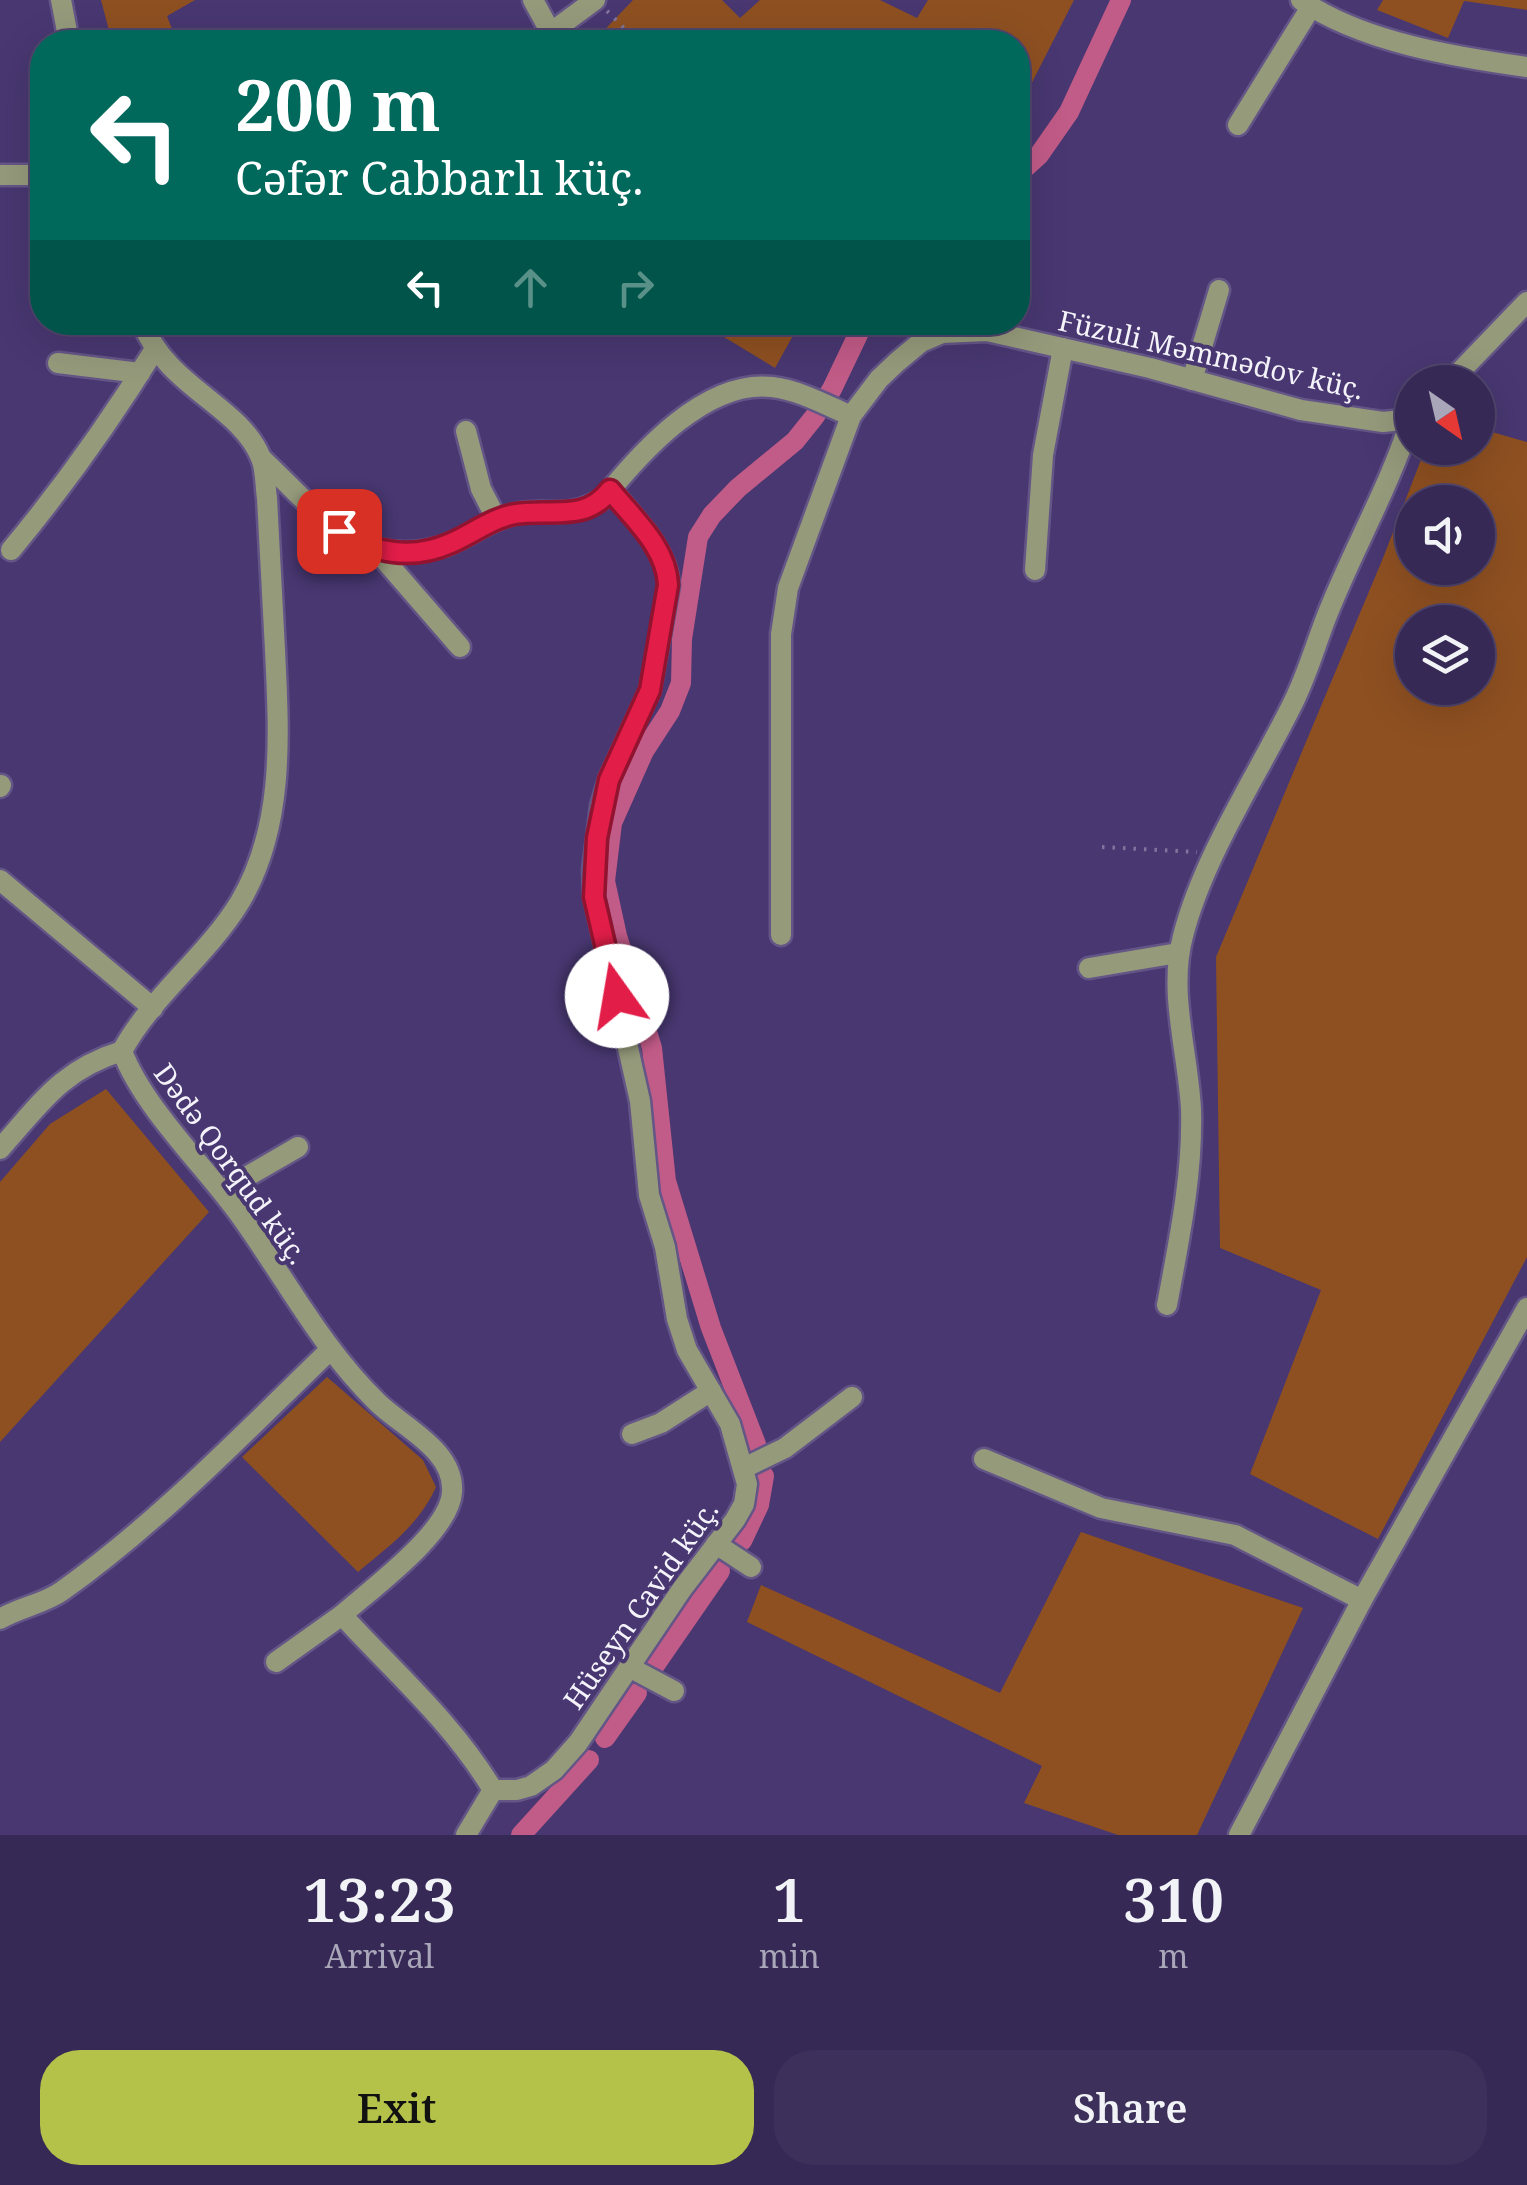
<!DOCTYPE html>
<meta charset="utf-8">
<style>
body{margin:0;font-family:"Noto Serif",serif;background:#3d315b;color:#f1f3f6;height:100vh;display:flex;flex-direction:column;font-size:38px;white-space:nowrap}
*{box-sizing:border-box;margin:0}
p{font-size:32px;color:#aaa6b9}
.icon{flex:none;width:55px;height:55px;fill:none;stroke:currentColor;stroke-width:2;stroke-linecap:round;stroke-linejoin:round}
.map{position:relative;height:1835px;overflow:hidden}
.side{display:flex;flex-direction:column;background:#362955;flex:1}
.side>*{flex:none}
.guide{position:absolute;left:30px;top:30px;width:1000px;height:305px;border-radius:40px;box-shadow:0 10px 40px #0002,0 0 0 2px #50456c;background:#00695c;color:#fff;overflow:hidden}
.needle{width:65px;rotate:146deg}
.tools{position:absolute;left:1395px;top:365px;display:grid;gap:20px}
.tools a{display:grid;place-items:center;width:100px;height:100px;border-radius:50%;background:#362955;box-shadow:0 10px 40px #0002,0 0 0 2px #50456c;font-size:50px}
.pin{position:absolute;display:grid;place-items:center;width:85px;height:85px;color:#fff;margin:-42px;border-radius:20px;box-shadow:0 5px 15px #0006}
.me{position:absolute;width:110px;margin:-55px;rotate:347deg;stroke-linejoin:round;filter:drop-shadow(0 0 8px #0008)}
.turn{display:flex;align-items:center;gap:35px;height:210px;padding:0 40px;font-size:45px}
.turn .icon{width:130px;height:130px;stroke-width:2.5}
.turn b{display:block;font-size:70px;line-height:85px}
.lanes{display:flex;align-items:center;height:95px;padding:0 40px;background:#0003;justify-content:center;gap:50px;direction:ltr}
.lanes .off{opacity:.35}
.eta{display:flex;justify-content:space-evenly;align-items:center;height:170px;text-align:center}
.eta b{font-size:60px;font-weight:600;line-height:70px}
.primary-button{display:flex;gap:20px;margin-top:auto;padding:20px 40px}
.primary-button a{flex:1;height:115px;border-radius:40px;background:#b5c249;color:#111;font-size:40px;font-weight:600;line-height:115px;text-align:center}
.primary-button a+a{background:#3d315b;color:#f1f3f6}
.map>svg:first-child{display:block}
</style>
<div class="map">
<svg width="1527" height="1835" viewBox="0 0 1527 1835">
<rect width="100%" height="100%" fill="#483771"/>
<g fill="#8e5021" fill-rule="evenodd">
<polygon points="101,0 195,0 167,16 177,42 112,42"/>
<polygon points="633,0 722,0 740,18 760,0 880,0 917,18 928,0 1074,0 1018,110 1018,42 593,42"/>
<polygon points="1383,0 1527,0 1527,10 1464,1 1448,38 1377,10"/>
<polygon points="701,323 800,323 775,368"/>
<path d="M 1478,428 L 1527,442 L 1527,1257 L 1378,1539 L 1250,1474 L 1321,1290 L 1220,1248 L 1216,957 L 1383,558 L 1424,452 L 1427,448 L 1478,448 ZM 1478,502 L 1478,568 L 1412,568 L 1412,502 ZM 1478,622 L 1478,688 L 1412,688 L 1412,622 Z"/>
<polygon points="106,1089 209,1212 0,1442 0,1182 50,1124"/>
<path d="M 327,1377 L 423,1460 L 436,1487 C 419,1525 389,1546 358,1572 L 242,1457 Z"/>
<polygon points="1081,1532 1303,1608 1197,1835 1118,1835 1024,1803 1042,1766 747,1622 761,1585 1000,1693"/>
</g>
<g fill="none" stroke-linecap="round" stroke-linejoin="round">
<g stroke="#c15b87" stroke-width="20">
<polyline points="1018,174 1039,155 1069,112 1121,0"/>
<polyline points="756,1444 711,1328 666,1181 652,1048 617,936 605,881 612,823 644,751 670,711 681,683 682,639 698,537 712,515 738,488 795,441 815,416 832,389 864,322"/>
<polyline points="742,1541 759,1505 764,1476"/>
<polyline points="655,1665 720,1571"/>
<polyline points="605,1738 637,1693"/>
<polyline points="521,1835 589,1760"/>
</g>
<g stroke="#645587" stroke-width="25">
<g id="minor">
<polyline points="61,0 69,42"/>
<polyline points="533,0 551,33"/>
<path d="M 1301,0 C 1362,42 1455,57 1527,67"/>
<polyline points="538,42 595,0"/>
<polyline points="1238,125 1311,7"/>
<polyline points="0,175 42,175"/>
<path d="M 142,322 C 167,388 240,405 261,458 C 266,470 265,486 267,498 C 270,548 272,599 275,650 C 279,735 285,826 240,902 C 207,956 152,996 122,1051 C 144,1109 206,1167 242,1218 C 287,1281 321,1347 377,1402 C 402,1427 455,1450 452,1492 C 450,1532 371,1589 342,1615 C 395,1673 452,1722 493,1790"/>
<polyline points="58,363 140,373"/>
<polyline points="1192,380 1219,290"/>
<polyline points="1450,382 1527,302"/>
<polyline points="466,431 481,489 497,520"/>
<path d="M 261,458 C 317,510 359,573 444,546 C 468,538 489,519 515,514 C 551,507 568,521 604,498 C 641,452 706,379 772,387 C 799,390 826,405 851,416"/>
<path d="M 11,550 C 65,485 111,420 155,349"/>
<polyline points="376,550 460,647"/>
<polyline points="1035,570 1043,455 1063,348"/>
<polyline points="0,787 1,785"/>
<polyline points="0,880 153,1008"/>
<polyline points="781,935 781,634 788,588 851,416 879,379 897,362 921,342 942,333 987,331 1150,368 1301,410 1383,422 1412,419"/>
<polyline points="1089,968 1178,953"/>
<path d="M 0,1149 C 41,1103 61,1070 122,1051"/>
<polyline points="222,1191 298,1147"/>
<path d="M 1167,1305 C 1179,1240 1193,1175 1191,1109 C 1188,1052 1168,992 1183,936 C 1203,858 1254,781 1290,709 C 1306,679 1314,649 1326,618 C 1352,551 1388,490 1410,422"/>
<polyline points="632,1434 661,1423 711,1391"/>
<polyline points="984,1459 1101,1508 1235,1535 1362,1600"/>
<polyline points="744,1468 785,1448 852,1397"/>
<polyline points="716,1544 751,1567"/>
<path d="M 0,1619 C 20,1607 44,1604 62,1591 C 159,1522 244,1433 329,1351"/>
<polyline points="276,1662 342,1615"/>
<polyline points="629,1667 674,1691"/>
<path d="M 493,1790 L 517,1790 L 531,1786 L 554,1770 L 578,1743 L 682,1589 L 735,1520 L 744,1504 L 747,1484 L 730,1424 L 687,1350 L 677,1319 L 665,1247 L 649,1195 L 640,1101 L 594,897 L 593,870 L 601,806 L 609,779 L 650,690 L 669,585 C 667,548 633,518 611,490"/>
<polyline points="466,1835 493,1790"/>
<polyline points="1239,1835 1362,1600 1527,1308"/>
</g>
</g>
<g stroke="#81759e" stroke-width="4" stroke-dasharray="2.5 8" stroke-linecap="butt">
<polyline points="607,11 638,42"/>
<polyline points="1102,847 1197,852"/>
</g>
<use href="#minor" stroke="#959a7b" stroke-width="20"/>
</g>
<g fill="none" stroke-linecap="round" stroke-linejoin="round">
<g stroke="#92132f" stroke-width="25">
<path id="route" d="M 339,531 C 373,554 413,560 451,543 C 472,534 492,518 515,514 C 550,508 585,523 610,490 C 633,518 667,548 668,585 L 650,690 L 609,780 L 597,838 L 594,897 L 617,996"/>
</g>
<use href="#route" stroke="#e11d48" stroke-width="18"/>
</g>
<g text-anchor="middle" stroke-width="8" stroke-linejoin="round" paint-order="stroke">
<g font-size="28" fill="#f5f3fa" stroke="#483771">
<text transform="translate(1211 355) rotate(13)" y="10">Füzuli Məmmədov küç.</text>
<text transform="translate(231 1164) rotate(54)" y="10">Dədə Qorqud küç.</text>
<text transform="translate(641 1605) rotate(-55)" y="10">Hüseyn Cavid küç.</text>
</g>
</g>
</svg>
<div class="tools">
<a><svg class="needle" viewBox="-14 -14 28 28"><path d="M0-13l5 13h-10z" fill="#e53935"/><path d="M0 13l5-13h-10z" fill="#aaa6b9"/></svg></a>
<a><svg class="icon" aria-label="sound" viewBox="0 0 24 24"><path d="M4 9h4l5-4v14l-5-4H4zM17 9q2 3 0 6"/></svg></a>
<a><svg class="icon" aria-label="layers" viewBox="0 0 24 24"><path d="M12 4l9 5-9 5-9-5zM3 14l9 5 9-5"/></svg></a>
</div>
<div class="pin" style="left:339px;top:531px;background:#d93025"><svg class="icon" aria-label="arrive" viewBox="0 0 24 24"><path d="M6 21V4h12l-3 4 3 4H6"/></svg></div>
<svg class="me" style="left:617px;top:996px" viewBox="-20 -20 40 40"><circle r="19" fill="#fff"/><path d="M0-13L10 11 0 6-10 11z" fill="#e11d48"/></svg>
<div class="guide">
<div class="turn"><svg class="icon" aria-label="left" viewBox="0 0 24 24"><path d="M17 20v-9H6M10 6l-5 5 5 5"/></svg><div><b>200 m</b>Cəfər Cabbarlı küç.</div></div>
<div class="lanes"><svg class="icon" aria-label="left" viewBox="0 0 24 24"><path d="M17 20v-9H6M10 6l-5 5 5 5"/></svg><svg class="icon off" aria-label="ahead" viewBox="0 0 24 24"><path d="M12 20V5M6 11l6-6 6 6"/></svg><svg class="icon off" aria-label="right" viewBox="0 0 24 24"><path d="M7 20v-9h11M14 6l5 5-5 5"/></svg></div>
</div>
</div>
<section class="side">
<div class="eta">
<div><b>13:23</b><p>Arrival</p></div>
<div><b>1</b><p>min</p></div>
<div><b>310</b><p>m</p></div>
</div>
<div class="primary-button"><a>Exit</a><a>Share</a></div>
</section>
